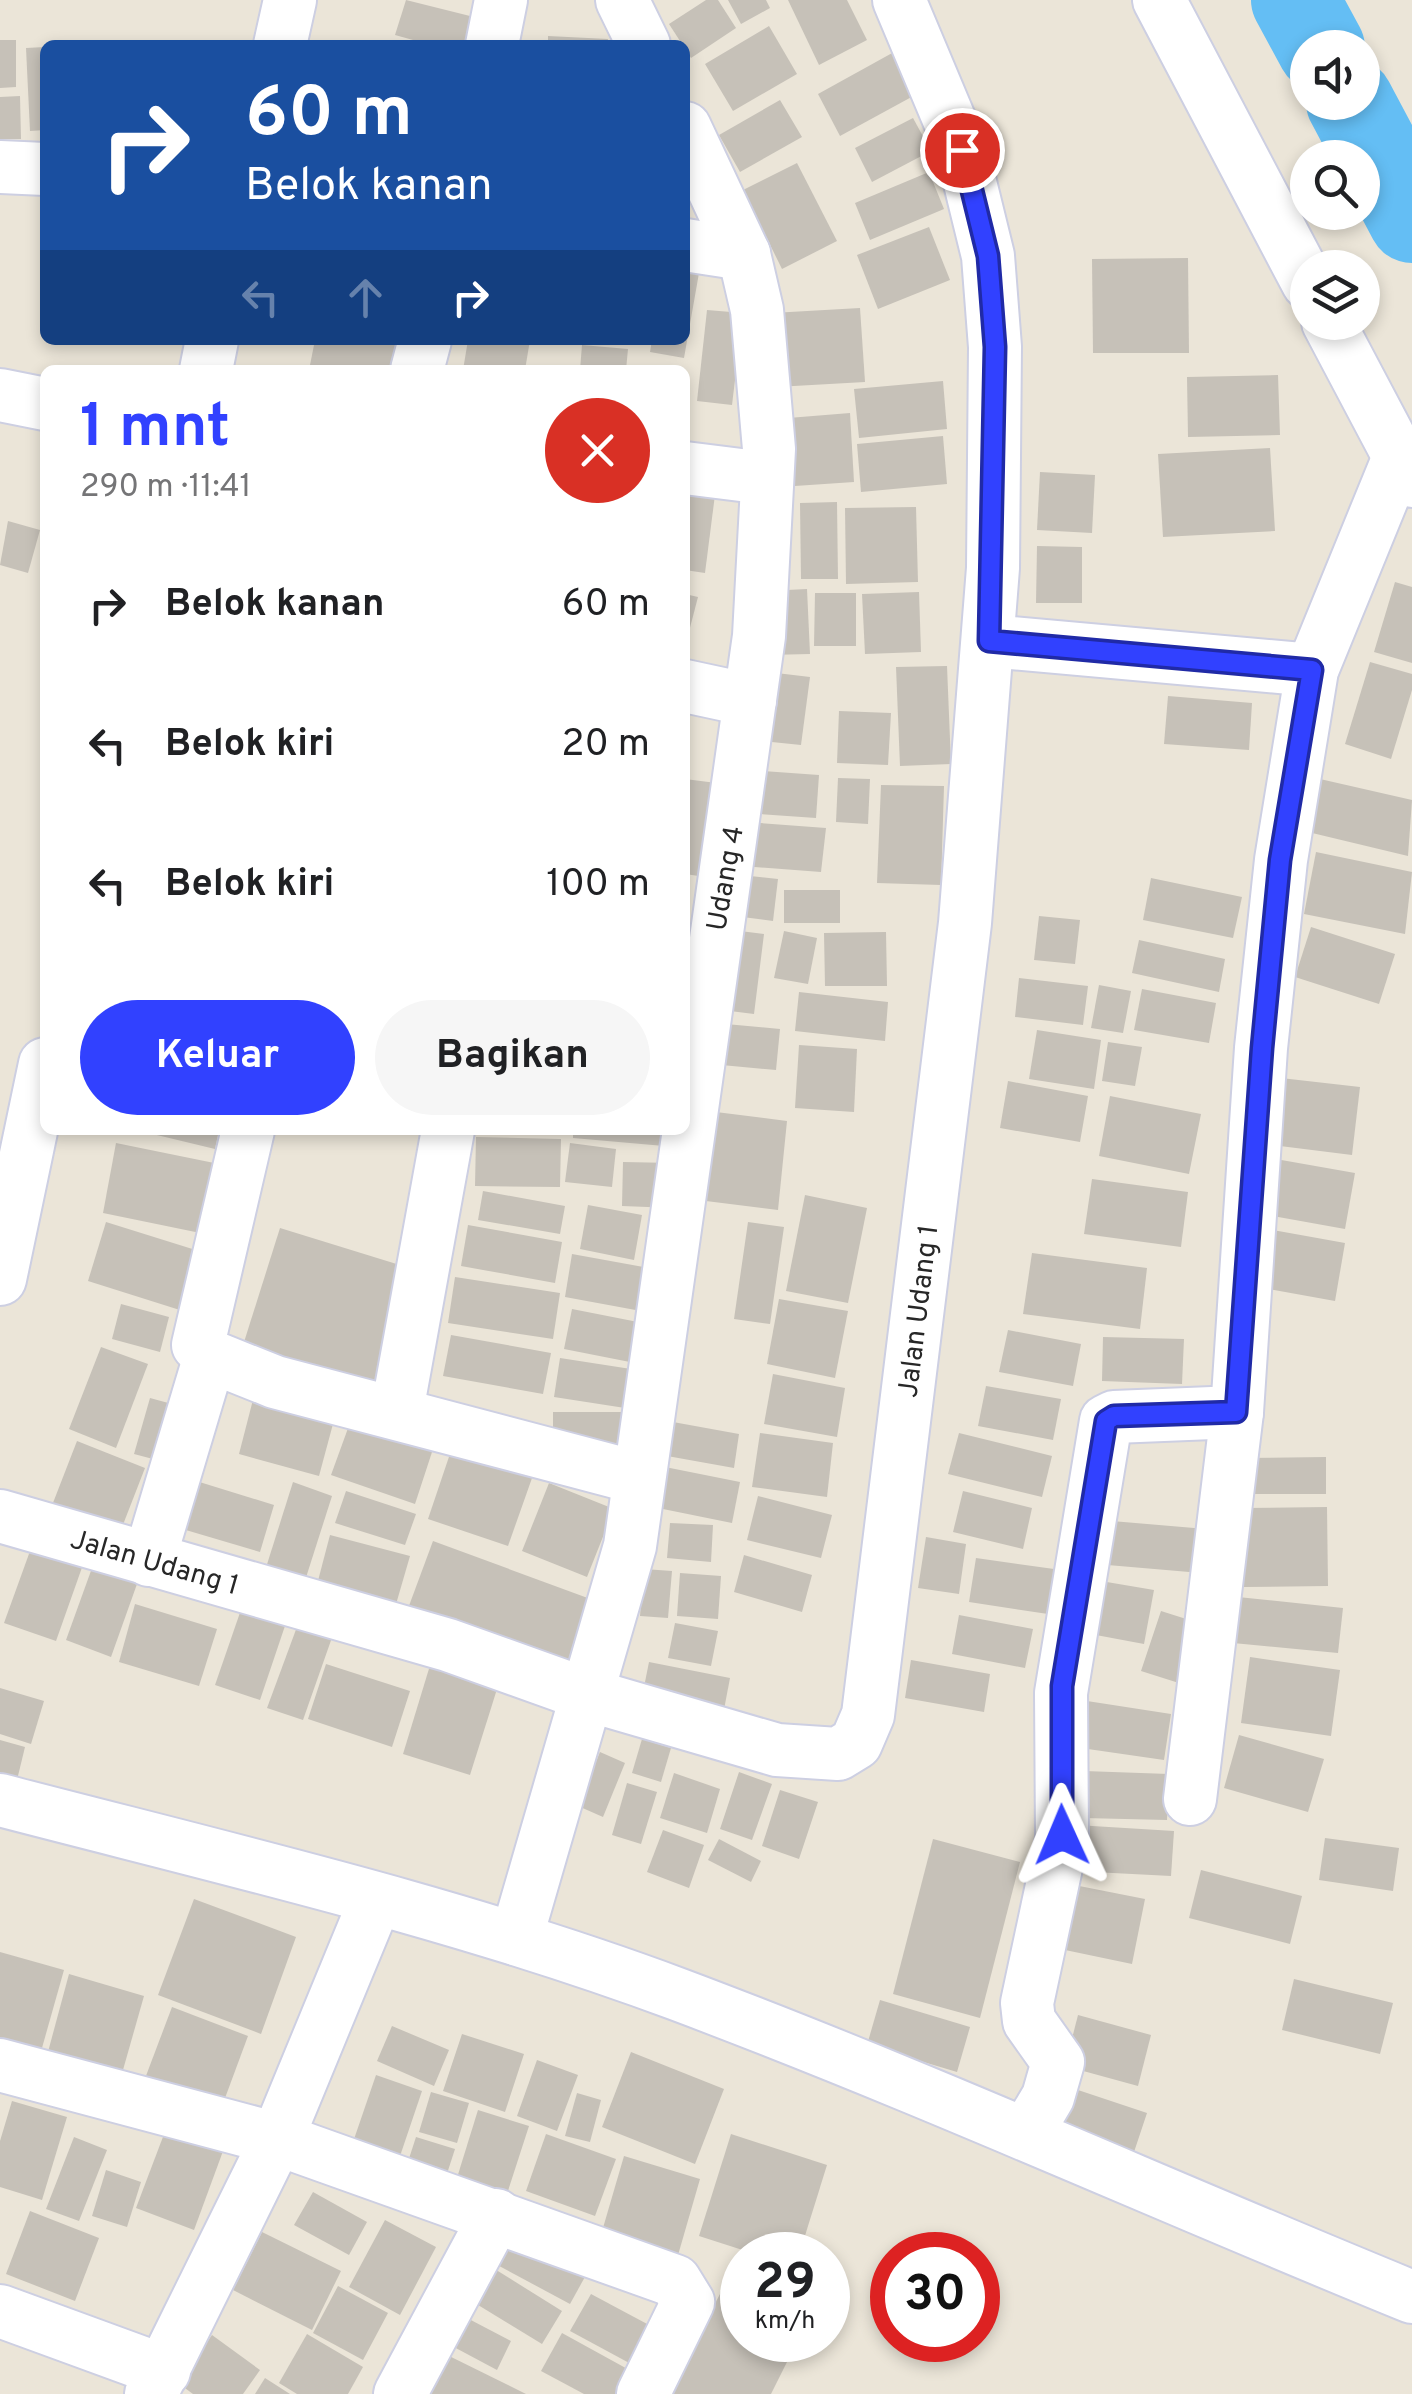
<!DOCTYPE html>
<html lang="id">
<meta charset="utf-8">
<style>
body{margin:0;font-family:Overpass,sans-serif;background:#f6f6f6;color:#202124;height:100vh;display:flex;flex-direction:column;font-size:38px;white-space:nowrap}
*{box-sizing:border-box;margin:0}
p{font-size:32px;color:#757577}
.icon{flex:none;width:55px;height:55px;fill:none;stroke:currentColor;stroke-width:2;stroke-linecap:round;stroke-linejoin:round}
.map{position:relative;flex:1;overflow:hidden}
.panel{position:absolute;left:40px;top:365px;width:650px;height:770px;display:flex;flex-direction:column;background:#fff;border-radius:15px;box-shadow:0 5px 15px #0003}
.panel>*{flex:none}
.top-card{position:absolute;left:40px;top:40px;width:650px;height:305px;border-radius:15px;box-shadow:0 5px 15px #0003;background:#1a4fa0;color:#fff;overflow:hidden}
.tools{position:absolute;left:1290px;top:30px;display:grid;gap:20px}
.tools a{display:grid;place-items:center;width:90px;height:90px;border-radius:50%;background:#fff;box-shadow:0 5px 15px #0003;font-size:50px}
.speed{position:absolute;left:720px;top:2232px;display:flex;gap:20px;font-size:50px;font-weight:700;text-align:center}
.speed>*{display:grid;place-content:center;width:130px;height:130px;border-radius:50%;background:#fff;box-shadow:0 5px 15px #0003;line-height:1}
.speed small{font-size:25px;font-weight:400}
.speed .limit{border:15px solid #d22;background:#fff;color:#111}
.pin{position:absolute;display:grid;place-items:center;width:85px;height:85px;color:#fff;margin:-42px;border:5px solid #fff;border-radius:50%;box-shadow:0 2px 10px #0007}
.me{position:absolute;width:110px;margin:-55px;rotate:359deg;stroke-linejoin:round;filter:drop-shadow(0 0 8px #0008)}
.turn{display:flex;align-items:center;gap:35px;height:210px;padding:0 40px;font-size:45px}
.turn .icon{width:130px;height:130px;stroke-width:2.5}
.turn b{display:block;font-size:70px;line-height:85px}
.lanes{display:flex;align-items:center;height:95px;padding:0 40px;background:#0003;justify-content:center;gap:50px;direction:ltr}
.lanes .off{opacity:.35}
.round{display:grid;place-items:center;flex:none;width:105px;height:105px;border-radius:52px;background:#f6f6f6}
.overview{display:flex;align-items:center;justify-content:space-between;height:170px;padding:0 40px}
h1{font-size:60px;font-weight:700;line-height:75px;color:#3141ff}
.primary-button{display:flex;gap:20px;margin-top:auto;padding:20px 40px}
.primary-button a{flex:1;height:115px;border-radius:60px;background:#3141ff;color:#fff;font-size:40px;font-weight:700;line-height:115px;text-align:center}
.primary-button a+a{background:#f6f6f6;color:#202124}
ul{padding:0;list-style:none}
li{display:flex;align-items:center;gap:30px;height:140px;padding:0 40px}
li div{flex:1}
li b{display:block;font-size:38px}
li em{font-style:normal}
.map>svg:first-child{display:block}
</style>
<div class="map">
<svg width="1412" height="2394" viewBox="0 0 1412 2394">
<rect width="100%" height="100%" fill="#ebe5d8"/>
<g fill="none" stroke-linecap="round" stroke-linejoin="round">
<g stroke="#64bef4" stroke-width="88">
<polyline points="1295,0 1321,48"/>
<polyline points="1350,102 1412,219"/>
</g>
</g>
<g fill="#c6c1b8">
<polygon points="406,0 490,21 482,45 431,45 395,35"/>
<polygon points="706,0 718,0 736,28 691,58 669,24"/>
<polygon points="728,0 766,0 770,8 741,24"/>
<polygon points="788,0 847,0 867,40 819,65"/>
<polygon points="769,26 797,74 733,111 705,64"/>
<polygon points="548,36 608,39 607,45 548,45"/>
<polygon points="0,40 16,40 16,87 0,88"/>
<polygon points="45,47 45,130 30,131 26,48"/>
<polygon points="894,52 917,94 840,136 818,94"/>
<polygon points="20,96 21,139 0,139 0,97"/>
<polygon points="780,100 802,137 740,172 719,135"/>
<polygon points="913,118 931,151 872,182 855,148"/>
<polygon points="797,163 837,241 782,269 743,190"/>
<polygon points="929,172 944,209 870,240 855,203"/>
<polygon points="929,227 950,280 878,309 857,255"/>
<polygon points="1188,258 1189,353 1093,353 1092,259"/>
<polygon points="685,270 699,273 684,358 650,352 652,340 685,340"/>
<polygon points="860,308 865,382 776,387 772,313"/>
<polygon points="707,310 743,313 732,405 697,401"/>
<polygon points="315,340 406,340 401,370 309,370"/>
<polygon points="468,340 530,340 525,370 463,370"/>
<polygon points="582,345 628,349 626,370 580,370"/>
<polygon points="1278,375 1280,435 1188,437 1187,377"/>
<polygon points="943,381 947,429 859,438 854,389"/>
<polygon points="850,413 854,482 780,487 776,419"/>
<polygon points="943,436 947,484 861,492 857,444"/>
<polygon points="1270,448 1275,531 1163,537 1158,454"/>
<polygon points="1040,472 1095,475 1092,533 1037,530"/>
<polygon points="685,475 717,479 705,573 685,570"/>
<polygon points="837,502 838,579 801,579 800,503"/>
<polygon points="916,507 918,582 846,584 845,508"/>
<polygon points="8,521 40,530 28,573 0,565"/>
<polygon points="1037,546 1082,547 1082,603 1036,603"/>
<polygon points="1395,582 1412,587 1412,663 1374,652"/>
<polygon points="807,589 810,654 768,655 766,591"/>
<polygon points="919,592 921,652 865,654 862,594"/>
<polygon points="815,593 856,593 856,646 814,646"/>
<polygon points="685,594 698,597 686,643 685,643"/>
<polygon points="1370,662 1412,674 1412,690 1391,759 1345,744"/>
<polygon points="947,666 951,764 900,766 896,667"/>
<polygon points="768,672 810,677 801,745 761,741"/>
<polygon points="1168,696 1252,703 1249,750 1164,744"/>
<polygon points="839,711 891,713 888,765 837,763"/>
<polygon points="763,771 819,775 816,818 760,814"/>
<polygon points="838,778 870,779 868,824 836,822"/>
<polygon points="685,779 732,785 719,879 685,874"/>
<polygon points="1320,779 1412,800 1408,856 1308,832"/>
<polygon points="881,785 944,786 941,885 877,883"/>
<polygon points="746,822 826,828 821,872 742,866"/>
<polygon points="1316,852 1412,872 1405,934 1304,914"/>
<polygon points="732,874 778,879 773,921 727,915"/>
<polygon points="1151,878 1242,897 1233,938 1143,920"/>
<rect x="784" y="890" width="56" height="33"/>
<polygon points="1039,916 1080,920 1075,964 1034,960"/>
<polygon points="1311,927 1395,954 1379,1004 1295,977"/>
<polygon points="724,929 764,934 754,1014 714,1009"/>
<polygon points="784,931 817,938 808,984 774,978"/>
<polygon points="886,932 887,986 825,986 824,933"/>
<polygon points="1139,940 1225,959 1219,992 1132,973"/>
<polygon points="1019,978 1088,986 1083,1025 1015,1017"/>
<polygon points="1099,985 1131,991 1123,1033 1091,1028"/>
<polygon points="1142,989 1216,1003 1209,1043 1134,1030"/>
<polygon points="799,992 888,1002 885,1041 795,1031"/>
<polygon points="715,1023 780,1029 776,1070 711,1064"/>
<polygon points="1037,1030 1101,1040 1094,1089 1029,1079"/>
<polygon points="1108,1042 1142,1047 1135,1086 1102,1081"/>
<polygon points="799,1045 857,1049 854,1112 795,1108"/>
<polygon points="1272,1077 1360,1087 1352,1155 1264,1144"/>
<polygon points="1008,1081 1088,1096 1080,1142 1000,1128"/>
<polygon points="1110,1096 1201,1114 1189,1174 1099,1156"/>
<polygon points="716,1112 787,1121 778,1210 706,1201"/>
<polygon points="136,1130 219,1130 215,1149"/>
<polygon points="573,1130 665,1130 664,1146 573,1138"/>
<polygon points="476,1137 561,1139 560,1187 475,1186"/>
<polygon points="116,1143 224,1165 210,1235 103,1213"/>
<polygon points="570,1143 616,1149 612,1187 565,1182"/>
<polygon points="1270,1158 1355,1173 1345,1229 1261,1214"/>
<polygon points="623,1162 674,1163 673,1208 622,1206"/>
<polygon points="1092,1179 1188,1192 1181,1247 1084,1234"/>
<polygon points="483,1191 565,1206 560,1234 478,1220"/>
<polygon points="805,1195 867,1208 848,1303 786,1291"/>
<polygon points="588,1205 642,1215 634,1260 580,1249"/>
<polygon points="106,1222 202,1252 183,1311 88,1281"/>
<polygon points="748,1222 784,1227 770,1324 734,1319"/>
<polygon points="468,1225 562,1242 555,1283 461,1266"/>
<polygon points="280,1228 416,1270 376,1401 239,1358"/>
<polygon points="1262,1228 1345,1243 1335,1301 1252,1286"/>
<polygon points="1032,1253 1147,1268 1140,1329 1023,1314"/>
<polygon points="572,1254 649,1268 641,1311 565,1297"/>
<polygon points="455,1277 560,1293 553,1339 448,1323"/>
<polygon points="779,1299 848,1311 835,1378 767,1364"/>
<polygon points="121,1304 169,1317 160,1352 112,1339"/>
<polygon points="572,1309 643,1323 635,1363 564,1349"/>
<polygon points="1008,1330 1081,1344 1073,1386 999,1372"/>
<polygon points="451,1335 551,1353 543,1394 443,1376"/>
<polygon points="1103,1337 1184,1339 1182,1384 1102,1381"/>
<polygon points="101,1347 148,1364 116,1448 69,1429"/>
<polygon points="560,1358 631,1369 625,1408 554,1397"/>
<polygon points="773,1374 845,1388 837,1437 764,1424"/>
<polygon points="986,1386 1061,1399 1053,1440 978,1426"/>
<polygon points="256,1388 337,1409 319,1476 239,1454"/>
<polygon points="150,1398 183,1407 168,1463 134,1454"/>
<rect x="553" y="1412" width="70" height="37"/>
<polygon points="351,1420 433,1449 415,1504 331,1475"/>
<polygon points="662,1420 739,1434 734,1468 656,1454"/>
<polygon points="760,1433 833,1443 827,1497 752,1487"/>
<polygon points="959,1433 1052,1456 1042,1497 948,1474"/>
<polygon points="456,1436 537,1464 508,1546 428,1519"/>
<polygon points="77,1441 145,1468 119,1535 51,1508"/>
<polygon points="1326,1457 1326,1494 1241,1494 1241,1458"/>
<polygon points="665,1467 740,1482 732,1523 658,1508"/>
<polygon points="193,1480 274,1505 260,1552 179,1528"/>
<polygon points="293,1482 332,1496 302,1590 263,1577"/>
<polygon points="549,1483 614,1509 587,1577 522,1551"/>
<polygon points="346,1491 416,1514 405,1545 335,1523"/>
<polygon points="963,1491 1032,1508 1023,1549 953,1532"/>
<polygon points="758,1496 832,1515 821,1558 747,1540"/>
<polygon points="1327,1507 1328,1586 1244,1587 1243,1508"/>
<polygon points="1100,1520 1206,1529 1201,1573 1096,1564"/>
<polygon points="670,1523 713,1525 711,1562 667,1558"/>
<polygon points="330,1535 410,1556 392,1618 314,1596"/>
<polygon points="926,1537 966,1544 959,1594 918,1588"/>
<polygon points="34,1540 85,1559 56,1641 4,1623"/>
<polygon points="433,1541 604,1604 574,1686 403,1622"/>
<polygon points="744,1555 812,1575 802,1612 734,1592"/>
<polygon points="976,1558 1054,1569 1048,1614 969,1602"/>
<polygon points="92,1568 137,1584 111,1657 66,1640"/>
<polygon points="644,1569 672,1571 668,1618 640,1616"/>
<polygon points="680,1573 721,1576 718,1619 677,1616"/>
<polygon points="1089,1579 1154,1590 1144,1644 1080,1632"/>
<polygon points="1238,1597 1343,1608 1338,1653 1233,1643"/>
<polygon points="244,1601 288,1617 260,1700 215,1685"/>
<polygon points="135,1604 217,1629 199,1686 119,1662"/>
<polygon points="1161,1611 1202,1624 1182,1684 1141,1671"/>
<polygon points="959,1615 1033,1629 1025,1668 952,1654"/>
<polygon points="301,1616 335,1629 303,1720 267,1708"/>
<polygon points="675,1623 718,1631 711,1666 668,1658"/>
<polygon points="435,1649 503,1670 470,1775 403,1754"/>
<polygon points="1250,1657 1340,1670 1331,1736 1241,1723"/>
<polygon points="911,1660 990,1674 984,1712 905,1698"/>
<polygon points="649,1662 730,1678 722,1720 641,1702"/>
<polygon points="326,1664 410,1691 392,1747 308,1719"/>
<polygon points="0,1688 44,1701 31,1744 0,1734"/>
<polygon points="1087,1701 1171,1714 1164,1760 1081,1748"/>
<polygon points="1239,1735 1324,1759 1308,1812 1224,1788"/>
<polygon points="642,1739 671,1748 661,1782 632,1773"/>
<polygon points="0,1740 25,1747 17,1780 0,1775"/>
<polygon points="600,1752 625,1763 603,1817 578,1806"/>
<polygon points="1084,1771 1169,1774 1167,1820 1083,1818"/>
<polygon points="739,1772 772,1784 752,1840 720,1829"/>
<polygon points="674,1773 720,1789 707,1833 660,1818"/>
<polygon points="627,1783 657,1792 641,1844 612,1835"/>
<polygon points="780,1790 818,1802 799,1859 762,1846"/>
<polygon points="1076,1825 1174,1831 1171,1876 1074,1871"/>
<polygon points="663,1830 704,1845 689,1888 647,1872"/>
<polygon points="1325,1838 1399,1848 1393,1891 1319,1880"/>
<polygon points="719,1839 761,1861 751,1882 708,1860"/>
<polygon points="933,1839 1020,1862 980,2018 893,1994"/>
<polygon points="1201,1870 1302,1896 1290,1944 1189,1918"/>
<polygon points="1059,1882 1145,1899 1132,1964 1046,1946"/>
<polygon points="194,1899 296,1937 261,2034 158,1995"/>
<polygon points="0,1952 64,1970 40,2055 0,2044"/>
<polygon points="69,1974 144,1996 119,2084 45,2063"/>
<polygon points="1294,1979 1393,2003 1380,2054 1282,2030"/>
<polygon points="880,2000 970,2027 957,2072 867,2045"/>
<polygon points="172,2007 248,2036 218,2117 141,2089"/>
<polygon points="1078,2015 1151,2035 1138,2086 1065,2066"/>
<polygon points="392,2026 449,2050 434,2086 377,2061"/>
<polygon points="462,2034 524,2054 505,2112 443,2091"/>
<polygon points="631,2052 724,2089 695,2164 602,2127"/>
<polygon points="537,2060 578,2075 557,2131 517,2116"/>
<polygon points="376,2075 422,2091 398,2162 352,2145"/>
<polygon points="1063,2085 1147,2113 1134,2152 1051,2124"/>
<polygon points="431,2092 469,2103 457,2143 419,2132"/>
<polygon points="577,2093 601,2100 590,2142 565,2136"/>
<polygon points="12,2101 67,2117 42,2200 0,2187 0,2141"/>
<polygon points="478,2110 529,2126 506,2197 456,2181"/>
<polygon points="169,2121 226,2143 194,2230 136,2208"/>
<polygon points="546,2134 616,2159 595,2216 526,2191"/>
<polygon points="731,2134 827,2165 799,2255 758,2255 699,2236"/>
<polygon points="74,2137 107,2150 79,2221 46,2209"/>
<polygon points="416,2137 455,2149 442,2189 403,2177"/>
<polygon points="624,2156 700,2179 674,2269 598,2245"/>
<polygon points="106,2170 141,2182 127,2227 92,2216"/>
<polygon points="313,2192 367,2222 349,2255 294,2225"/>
<polygon points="30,2211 99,2238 75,2301 6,2274"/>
<polygon points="385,2220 436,2247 400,2315 349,2287"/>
<polygon points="504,2230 586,2275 570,2304 488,2260"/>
<polygon points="262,2232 341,2271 312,2330 233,2290"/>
<polygon points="485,2263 562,2311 542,2344 465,2297"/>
<polygon points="338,2286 388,2313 363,2360 313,2333"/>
<polygon points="723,2288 742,2298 742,2340 798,2340 771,2394 669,2394"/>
<polygon points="591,2294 664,2333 644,2371 570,2331"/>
<polygon points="467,2318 511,2341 497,2370 452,2346"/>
<polygon points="562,2333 642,2377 632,2394 584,2394 541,2371"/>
<polygon points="307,2334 363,2367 348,2394 297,2394 279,2383"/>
<polygon points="212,2335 260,2370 243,2394 193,2394 178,2383"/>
<polygon points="439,2351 526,2394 418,2394"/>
<polygon points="265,2378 290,2394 255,2394"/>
</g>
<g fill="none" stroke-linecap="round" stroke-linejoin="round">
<g stroke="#cdcfe2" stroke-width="56">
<g id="minor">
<polyline points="622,0 644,45"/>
<polyline points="1159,0 1308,283"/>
<polyline points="280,45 290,0"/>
<polyline points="492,45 501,0"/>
<polyline points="0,167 45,169"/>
<polyline points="685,245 744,254"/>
<polyline points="1328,322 1412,481"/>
<polyline points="206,370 212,340"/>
<polyline points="417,370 425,340"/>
<polyline points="0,395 45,404"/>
<polyline points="685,468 765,478"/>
<polyline points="989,641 1312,670"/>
<polyline points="685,686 750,700"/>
<polyline points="248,1130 198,1345 210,1356 275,1382 639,1478"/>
<polyline points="0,1279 45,1064"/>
<polyline points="397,1411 448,1130"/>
<polyline points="0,1516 448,1645 585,1694 777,1750 838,1754 856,1743 868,1715 965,923 993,568 995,347 988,256 962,150 899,0"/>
<polyline points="149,1560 210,1356"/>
<polyline points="1190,1799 1237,1412 1261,1048 1281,860 1312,670 1399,457"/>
<path d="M 0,1800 C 226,1859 457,1912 677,1994 C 925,2087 1166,2197 1412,2297"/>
<polyline points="376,1899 277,2139 675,2281 688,2302 643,2394"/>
<polyline points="516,1939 630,1546 759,636 769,449 757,310 744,254 685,128"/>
<polyline points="0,2065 277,2139 151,2394"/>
<polyline points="1026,2134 1048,2097 1058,2062 1029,2021 1027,2003 1062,1839 1061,1693 1106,1421 1114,1417 1237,1412"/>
<polyline points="0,2311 164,2371"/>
<polyline points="400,2394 496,2215"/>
</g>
</g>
<use href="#minor" stroke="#fff" stroke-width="52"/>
</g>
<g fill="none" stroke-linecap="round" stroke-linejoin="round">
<g stroke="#202aa6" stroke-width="25">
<polyline id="route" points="962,150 988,256 995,347 989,641 1312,670 1280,860 1262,1048 1236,1412 1114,1416 1106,1421 1062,1686 1062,1835"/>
</g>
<use href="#route" stroke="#3141ff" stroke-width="18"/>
</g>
<g text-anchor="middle" stroke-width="8" stroke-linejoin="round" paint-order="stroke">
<g font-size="28" fill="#272727" stroke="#fff">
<text transform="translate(724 878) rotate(-80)" y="10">Udang 4</text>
<text transform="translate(917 1311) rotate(-83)" y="10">Jalan Udang 1</text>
<text transform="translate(155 1561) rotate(16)" y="10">Jalan Udang 1</text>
</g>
</g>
</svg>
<div class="tools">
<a><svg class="icon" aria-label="sound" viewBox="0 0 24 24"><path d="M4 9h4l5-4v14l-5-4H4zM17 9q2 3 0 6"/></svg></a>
<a><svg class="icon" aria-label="search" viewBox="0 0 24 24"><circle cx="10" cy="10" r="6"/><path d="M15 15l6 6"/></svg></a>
<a><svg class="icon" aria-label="layers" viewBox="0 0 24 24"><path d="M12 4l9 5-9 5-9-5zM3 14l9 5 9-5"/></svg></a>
</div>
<div class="speed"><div>29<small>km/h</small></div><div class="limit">30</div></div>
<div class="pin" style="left:962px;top:150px;background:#d93025"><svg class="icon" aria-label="arrive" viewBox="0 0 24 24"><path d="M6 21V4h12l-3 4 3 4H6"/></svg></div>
<svg class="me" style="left:1062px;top:1835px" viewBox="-20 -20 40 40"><path d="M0-17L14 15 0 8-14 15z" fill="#3141ff" stroke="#fff" stroke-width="4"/></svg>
<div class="top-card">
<div class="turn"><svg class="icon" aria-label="right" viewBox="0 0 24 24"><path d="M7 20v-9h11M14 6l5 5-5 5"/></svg><div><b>60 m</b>Belok kanan</div></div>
<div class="lanes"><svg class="icon off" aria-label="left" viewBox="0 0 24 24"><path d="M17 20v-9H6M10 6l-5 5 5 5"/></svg><svg class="icon off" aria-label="ahead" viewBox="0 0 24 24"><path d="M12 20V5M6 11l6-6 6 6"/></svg><svg class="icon" aria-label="right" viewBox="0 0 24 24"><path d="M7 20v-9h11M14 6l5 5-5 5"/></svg></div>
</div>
<section class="panel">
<div class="overview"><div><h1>1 mnt</h1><p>290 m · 11:41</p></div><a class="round" style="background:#d93025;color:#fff"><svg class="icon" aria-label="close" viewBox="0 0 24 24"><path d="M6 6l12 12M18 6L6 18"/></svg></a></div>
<ul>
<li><svg class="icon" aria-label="right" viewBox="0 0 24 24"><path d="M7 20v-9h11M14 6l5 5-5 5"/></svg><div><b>Belok kanan</b></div><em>60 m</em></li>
<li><svg class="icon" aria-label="left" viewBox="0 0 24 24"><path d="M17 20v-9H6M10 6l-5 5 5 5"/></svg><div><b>Belok kiri</b></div><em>20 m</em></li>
<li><svg class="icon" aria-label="left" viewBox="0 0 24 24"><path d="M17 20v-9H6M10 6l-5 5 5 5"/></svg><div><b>Belok kiri</b></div><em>100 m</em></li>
</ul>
<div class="primary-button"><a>Keluar</a><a>Bagikan</a></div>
</section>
</div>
